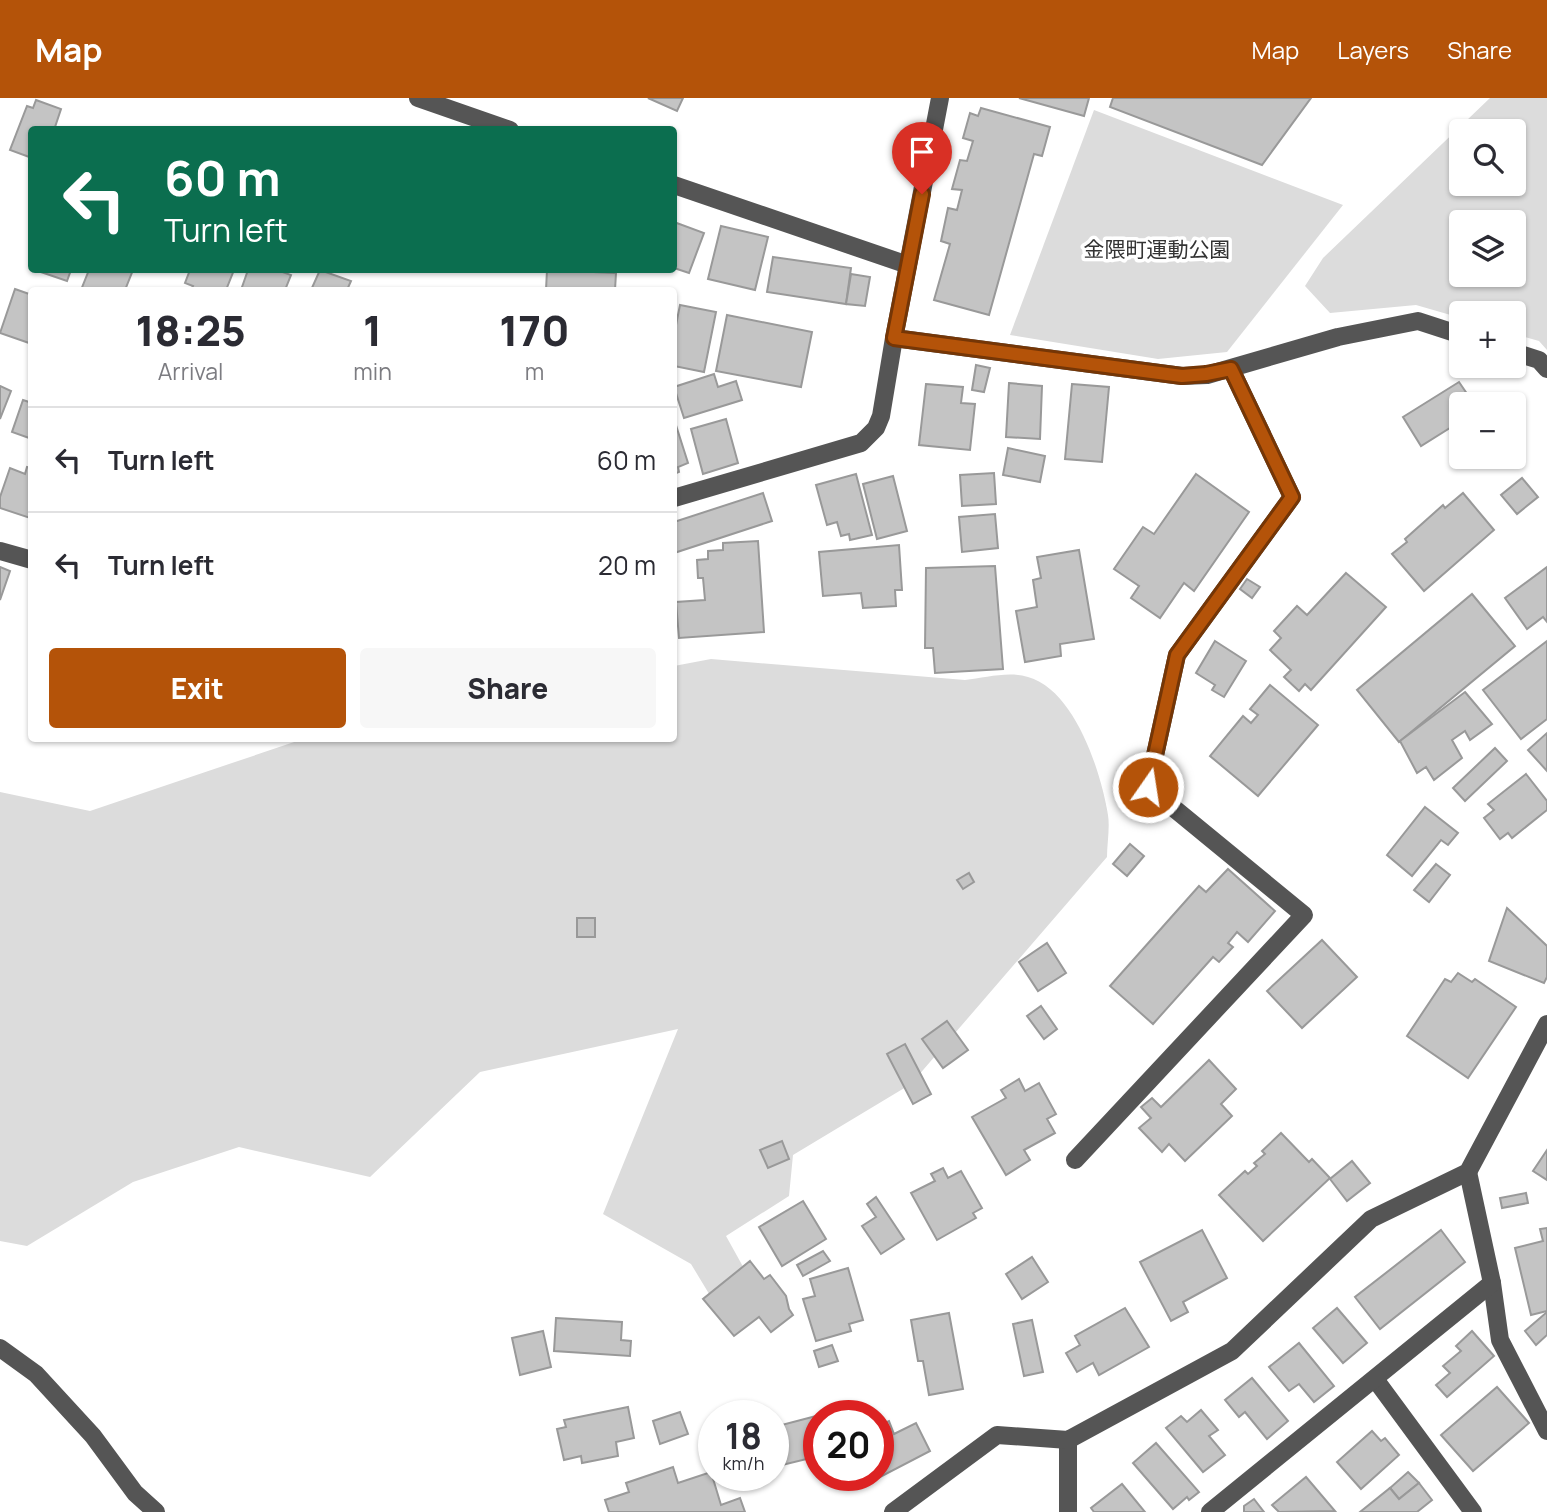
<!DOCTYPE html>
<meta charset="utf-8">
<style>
body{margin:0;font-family:Manrope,"Noto Sans JP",sans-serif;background:#f7f7f7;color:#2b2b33;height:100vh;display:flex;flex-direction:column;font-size:26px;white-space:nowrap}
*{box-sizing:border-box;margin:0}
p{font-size:23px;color:#7c7c81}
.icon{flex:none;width:38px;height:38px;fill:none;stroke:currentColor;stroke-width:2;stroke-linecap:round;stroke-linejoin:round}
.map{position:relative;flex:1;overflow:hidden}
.sheet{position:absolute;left:28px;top:189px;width:649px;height:455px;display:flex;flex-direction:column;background:#fff;border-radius:7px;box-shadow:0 2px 5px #0004}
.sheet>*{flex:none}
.hud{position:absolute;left:28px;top:28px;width:649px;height:147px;border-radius:7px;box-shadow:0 2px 5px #0004;background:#0b6e4f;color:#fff;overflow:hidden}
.buttons{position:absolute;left:1449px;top:21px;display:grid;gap:14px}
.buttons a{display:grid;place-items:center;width:77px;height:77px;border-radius:7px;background:#fff;box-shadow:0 2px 5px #0004;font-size:35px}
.speed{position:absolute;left:698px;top:1302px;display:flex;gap:14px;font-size:35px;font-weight:700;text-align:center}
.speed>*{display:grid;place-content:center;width:91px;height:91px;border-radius:50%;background:#fff;box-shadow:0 2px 5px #0004;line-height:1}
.speed small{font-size:18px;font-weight:400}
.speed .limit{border:10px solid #d22;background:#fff;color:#111}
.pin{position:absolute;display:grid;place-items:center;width:60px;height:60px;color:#fff;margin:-72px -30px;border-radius:50% 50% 50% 0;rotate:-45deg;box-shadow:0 0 7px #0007}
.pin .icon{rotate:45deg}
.me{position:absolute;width:77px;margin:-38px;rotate:13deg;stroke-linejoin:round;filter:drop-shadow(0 0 5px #0008)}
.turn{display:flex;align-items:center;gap:24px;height:147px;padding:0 21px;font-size:32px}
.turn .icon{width:91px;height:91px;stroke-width:2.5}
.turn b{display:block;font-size:49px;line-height:60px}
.eta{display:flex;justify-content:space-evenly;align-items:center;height:119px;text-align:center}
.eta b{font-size:42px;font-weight:800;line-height:49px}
.button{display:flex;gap:14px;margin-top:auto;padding:14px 21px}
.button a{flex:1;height:80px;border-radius:7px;background:#b45309;color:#fff;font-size:28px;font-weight:800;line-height:80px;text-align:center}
.button a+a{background:#f7f7f7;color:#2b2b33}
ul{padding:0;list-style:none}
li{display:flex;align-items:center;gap:21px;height:105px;padding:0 21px;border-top:2px solid #e1e1e2}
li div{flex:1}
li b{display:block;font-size:26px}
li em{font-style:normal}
header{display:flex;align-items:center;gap:42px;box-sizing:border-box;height:98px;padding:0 35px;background:#b45309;color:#fff}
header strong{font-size:33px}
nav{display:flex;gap:38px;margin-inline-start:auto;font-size:24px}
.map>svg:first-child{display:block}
</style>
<header>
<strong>Map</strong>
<nav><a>Map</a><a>Layers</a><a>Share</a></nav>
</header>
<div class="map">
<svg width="1547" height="1414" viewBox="0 0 1547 1414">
<rect width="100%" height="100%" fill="#fff"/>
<g fill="#dcdcdc" fill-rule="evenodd">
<path d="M 1490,0 L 1547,0 L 1547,252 L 1539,243 L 1514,236 L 1514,215 L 1461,215 L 1461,220 L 1416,207 L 1330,215 L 1305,188 L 1323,160 ZM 1461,33 L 1514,33 L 1514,86 L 1461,86 ZM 1461,124 L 1514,124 L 1514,177 L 1461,177 Z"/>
<polygon points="1094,12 1343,107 1227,254 1158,261 1010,237"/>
<path d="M 711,561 L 965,582 C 985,580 1008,573 1028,579 C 1075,592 1101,674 1108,717 C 1110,730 1107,746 1107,759 L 911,986 L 793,1057 L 789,1098 L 726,1138 L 766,1210 L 717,1209 L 691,1166 L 603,1116 L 678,931 L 480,974 L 370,1079 L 239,1049 L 133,1084 L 27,1148 L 0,1143 L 0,694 L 90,713 L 303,641 L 674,640 L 674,568 Z"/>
</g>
<g fill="#c4c4c4" stroke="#999" stroke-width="2">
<polygon points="648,0 683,0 677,13"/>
<polygon points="1019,0 1089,0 1084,18"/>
<polygon points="1113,0 1311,0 1262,67 1110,9"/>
<polygon points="36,2 61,11 54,32 32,32 32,60 10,52 27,8 33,10"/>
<polygon points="981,10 1050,29 1042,58 1034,56 989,217 934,202 950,146 941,143 948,110 957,112 962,92 952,91 960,62 967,63 973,43 963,40 970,15 978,18"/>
<polygon points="674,124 704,135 689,175 674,170"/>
<polygon points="721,128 768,139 755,192 708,181"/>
<polygon points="773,159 851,170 846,206 767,194"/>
<polygon points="35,172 71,172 67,183"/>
<polygon points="89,172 133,172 125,192 81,192"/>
<polygon points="190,172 234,172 226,192 191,192 193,188 185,185"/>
<polygon points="248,172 277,172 291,177 285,192 241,192"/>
<polygon points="320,172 351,183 347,192 311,192"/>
<polygon points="547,172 616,175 615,192 546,192"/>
<polygon points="851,176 870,179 865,208 846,206"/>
<polygon points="15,191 32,197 32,246 0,235"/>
<polygon points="680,207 716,214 704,274 674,268 674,237"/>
<polygon points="727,217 812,234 801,289 716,273"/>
<polygon points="976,267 990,270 984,294 972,292"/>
<polygon points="714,276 718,289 736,283 742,302 684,320 674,289"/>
<polygon points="1459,284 1474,306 1461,306 1461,323 1421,348 1403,319"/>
<polygon points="1009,285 1042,288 1040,341 1006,339"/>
<polygon points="926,286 963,289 961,305 975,306 970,352 919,347"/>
<polygon points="1072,286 1109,289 1102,364 1065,361"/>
<polygon points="0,288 11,293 0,321"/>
<polygon points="23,302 32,305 32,341 12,334"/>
<polygon points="674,321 688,365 678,369 679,374 674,376"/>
<polygon points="726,321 738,365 703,376 691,331"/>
<polygon points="1008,350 1045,358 1040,384 1003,377"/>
<polygon points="27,369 32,370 30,420 0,410 0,399 10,370 25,376"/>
<polygon points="994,375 996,406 962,408 960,377"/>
<polygon points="856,376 872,437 850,442 849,436 841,438 837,424 827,427 816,387"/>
<polygon points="1196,376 1249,414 1194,493 1184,485 1160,520 1131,500 1139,488 1114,471 1143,429 1154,436"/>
<polygon points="893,378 907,433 877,441 863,386"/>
<polygon points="1522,380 1538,399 1517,416 1501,397"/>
<polygon points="763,395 772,423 674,455 674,424"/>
<polygon points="1463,395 1494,432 1424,493 1392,456 1407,444 1405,441 1443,407 1445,410"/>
<polygon points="995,416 998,450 962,454 959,419"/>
<polygon points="758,443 764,534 679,540 676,504 705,502 703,480 698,480 697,462 708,461 708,453 723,452 723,445"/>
<polygon points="899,447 902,492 895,492 896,508 863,510 861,495 823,498 819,454"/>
<polygon points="1079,452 1094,541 1060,546 1061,558 1025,564 1016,513 1037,509 1033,482 1041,480 1037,459"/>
<polygon points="995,468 1003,571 935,575 933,550 925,550 926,470"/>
<polygon points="0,469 10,473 0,502"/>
<polygon points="1547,469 1547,524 1543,519 1527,531 1505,500"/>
<polygon points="1346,475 1386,509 1311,592 1305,586 1299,593 1284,579 1291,572 1270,552 1281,540 1274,533 1297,508 1307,517"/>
<polygon points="1247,481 1260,489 1252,500 1240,491"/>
<polygon points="1472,496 1515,548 1399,644 1357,592"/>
<polygon points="1215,543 1246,563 1224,599 1212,592 1215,587 1196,575"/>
<polygon points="1547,543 1547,621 1521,641 1483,592"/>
<polygon points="1270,587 1318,627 1258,698 1210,658 1243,618 1251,625 1258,617 1250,611"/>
<polygon points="1465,594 1492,626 1470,642 1465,633 1452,642 1462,660 1434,682 1426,669 1417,675 1400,643"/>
<polygon points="1547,635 1547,673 1528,652"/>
<polygon points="1495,650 1507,663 1465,703 1453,690"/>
<polygon points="1526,676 1547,703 1547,712 1512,740 1508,735 1500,741 1484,720 1494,712 1488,706"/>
<polygon points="1425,709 1458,735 1448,747 1441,742 1412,778 1387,757"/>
<polygon points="1130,746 1144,758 1127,778 1113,766"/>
<polygon points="1436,766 1450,777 1429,804 1414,792"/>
<polygon points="1228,771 1275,813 1248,844 1237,834 1228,845 1233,849 1219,864 1213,859 1153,926 1110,888 1199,788 1206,794"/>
<polygon points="969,775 974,784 963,791 957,782"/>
<polygon points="1507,810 1547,848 1547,879 1544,885 1489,863"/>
<rect x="577" y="820" width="18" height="19"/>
<polygon points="1322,842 1357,879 1302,930 1267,893"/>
<polygon points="1047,845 1066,875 1038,893 1019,864"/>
<polygon points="1458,875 1472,884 1475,881 1516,909 1468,980 1407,938 1445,881 1451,884"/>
<polygon points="1041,908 1057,931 1044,941 1027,918"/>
<polygon points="947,923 968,952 943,970 922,941"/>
<polygon points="905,946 931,996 913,1006 887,956"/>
<polygon points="1209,962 1236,991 1221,1006 1232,1018 1185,1063 1169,1046 1162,1054 1139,1030 1151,1020 1141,1009 1152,1000 1161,1009"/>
<polygon points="1019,981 1025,993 1039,985 1056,1016 1047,1021 1055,1035 1024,1052 1030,1062 1006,1077 972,1019 1006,1000 1001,992"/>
<polygon points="1281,1035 1309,1064 1312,1061 1330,1080 1263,1143 1219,1097 1245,1073 1248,1076 1257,1068 1254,1065 1265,1056 1262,1053"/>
<polygon points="782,1043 789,1061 768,1070 760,1052"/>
<polygon points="1547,1052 1547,1082 1533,1073"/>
<polygon points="1352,1063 1370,1085 1347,1103 1330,1081"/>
<polygon points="943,1070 948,1080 961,1073 982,1110 973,1115 976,1120 937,1142 911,1095 935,1083 931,1076"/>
<polygon points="1526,1095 1528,1105 1502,1110 1500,1100"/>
<polygon points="876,1099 904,1141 881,1156 862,1128 876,1119 867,1106"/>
<polygon points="803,1103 826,1141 782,1168 759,1129"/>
<polygon points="1547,1130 1547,1213 1531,1217 1515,1150 1543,1143 1540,1131"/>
<polygon points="1202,1132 1227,1180 1183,1204 1188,1214 1171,1223 1140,1164"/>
<polygon points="1441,1132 1465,1164 1380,1231 1355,1199"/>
<polygon points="823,1153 830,1163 803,1178 797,1167"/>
<polygon points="1032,1159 1048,1184 1022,1201 1006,1176"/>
<polygon points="750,1163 764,1181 770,1177 786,1198 789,1211 793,1217 771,1234 759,1219 734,1238 703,1201"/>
<polygon points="848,1170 863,1222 849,1226 851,1233 816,1243 803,1201 815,1198 810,1181"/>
<polygon points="1125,1210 1149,1249 1099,1277 1093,1265 1077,1274 1066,1255 1080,1247 1075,1238"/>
<polygon points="1337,1210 1367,1245 1343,1265 1313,1230"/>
<polygon points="1547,1214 1547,1237 1536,1247 1525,1233"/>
<polygon points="949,1215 963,1291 929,1297 923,1263 918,1263 911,1222"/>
<polygon points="556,1220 622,1224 621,1242 631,1243 630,1258 554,1253"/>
<polygon points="1032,1222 1043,1274 1024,1278 1013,1226"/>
<polygon points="543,1233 551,1269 520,1277 512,1240"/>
<polygon points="1472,1233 1494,1258 1447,1299 1436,1287 1450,1275 1443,1268 1461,1253 1456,1248"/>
<polygon points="1299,1245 1334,1288 1314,1304 1299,1286 1289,1293 1269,1269"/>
<polygon points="832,1247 838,1263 819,1269 814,1253"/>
<polygon points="1252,1280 1288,1323 1267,1341 1245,1314 1239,1319 1225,1302"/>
<polygon points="1497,1289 1529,1325 1473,1373 1441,1337"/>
<polygon points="628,1309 634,1340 616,1344 618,1358 582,1365 581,1358 564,1362 557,1331 566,1329 564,1322"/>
<polygon points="1201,1312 1218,1332 1209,1338 1225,1357 1203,1374 1166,1330 1181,1318 1187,1324"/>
<polygon points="680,1314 688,1336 660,1346 653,1323"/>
<polygon points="816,1318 819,1332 819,1358 774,1369 774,1329"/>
<polygon points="889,1323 894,1336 916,1325 930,1353 861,1389 855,1377 878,1377 878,1328"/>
<polygon points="1372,1333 1381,1343 1385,1340 1399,1357 1361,1391 1337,1364"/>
<polygon points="1156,1345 1199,1394 1189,1402 1187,1399 1173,1411 1133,1365"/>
<polygon points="673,1369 678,1385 711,1374 721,1407 740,1400 745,1414 609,1414 605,1402 629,1394 626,1385"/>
<polygon points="1408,1374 1419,1385 1399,1401 1390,1390"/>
<polygon points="1306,1379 1335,1413 1279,1414 1272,1407"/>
<polygon points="1419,1385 1432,1402 1417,1414 1360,1414 1390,1390 1399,1401"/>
<polygon points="1122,1386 1145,1414 1094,1414 1091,1410"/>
<polygon points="1254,1401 1264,1414 1244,1414 1244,1408"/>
</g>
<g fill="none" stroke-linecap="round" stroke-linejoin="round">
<g stroke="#555" stroke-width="18">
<polyline points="418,0 510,32"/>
<polyline points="674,87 908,167"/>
<polyline points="894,240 1182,278 1207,277 1338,239 1418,223 1461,237"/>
<polyline points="1514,254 1539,262 1547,271"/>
<polyline points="674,400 861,345 876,330 881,318 894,240 940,0"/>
<polyline points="0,453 32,462"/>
<polyline points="1075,1062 1304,817 1148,689 1177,557 1292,399 1231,271"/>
<polyline points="1468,1074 1492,1185 1500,1242 1547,1333"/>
<polyline points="0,1250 36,1276 93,1338 135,1395 156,1414"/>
<polyline points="1375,1281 1473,1414"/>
<polyline points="1068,1342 1068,1414"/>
<polyline points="893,1414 997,1337 1068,1342 1232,1253 1371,1121 1468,1074 1547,926"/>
<polyline points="1210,1414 1492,1185"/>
</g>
</g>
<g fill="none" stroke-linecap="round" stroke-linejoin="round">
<g stroke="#753606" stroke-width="18">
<polyline id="route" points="922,96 894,240 1182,278 1206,276 1231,271 1292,399 1177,557 1148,689"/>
</g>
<use href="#route" stroke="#b45309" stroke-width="12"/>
</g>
<g text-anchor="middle" stroke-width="7" stroke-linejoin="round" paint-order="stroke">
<g font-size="21" fill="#333" stroke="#fff">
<text x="1157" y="159">金隈町運動公園</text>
</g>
</g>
</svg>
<div class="buttons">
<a><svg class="icon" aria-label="search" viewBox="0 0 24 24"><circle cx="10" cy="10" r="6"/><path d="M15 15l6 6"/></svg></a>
<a><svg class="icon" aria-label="layers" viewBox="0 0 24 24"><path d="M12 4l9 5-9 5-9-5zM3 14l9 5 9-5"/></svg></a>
<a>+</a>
<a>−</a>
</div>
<div class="speed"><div>18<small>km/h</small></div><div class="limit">20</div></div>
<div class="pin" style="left:922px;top:96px;background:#d93025"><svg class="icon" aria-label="arrive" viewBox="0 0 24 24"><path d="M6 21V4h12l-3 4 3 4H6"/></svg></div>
<svg class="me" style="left:1148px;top:689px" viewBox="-20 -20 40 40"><circle r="17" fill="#b45309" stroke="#fff" stroke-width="3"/><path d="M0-11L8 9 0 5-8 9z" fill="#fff"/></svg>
<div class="hud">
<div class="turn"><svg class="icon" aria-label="left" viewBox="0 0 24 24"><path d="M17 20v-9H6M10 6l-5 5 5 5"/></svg><div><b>60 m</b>Turn left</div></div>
</div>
<section class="sheet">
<div class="eta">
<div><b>18:25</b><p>Arrival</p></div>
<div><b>1</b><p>min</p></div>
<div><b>170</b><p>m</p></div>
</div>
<ul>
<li><svg class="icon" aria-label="left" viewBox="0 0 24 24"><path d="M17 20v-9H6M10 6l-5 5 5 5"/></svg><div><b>Turn left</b></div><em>60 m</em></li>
<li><svg class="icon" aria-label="left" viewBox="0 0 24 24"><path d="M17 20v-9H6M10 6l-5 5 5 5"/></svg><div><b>Turn left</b></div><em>20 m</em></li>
</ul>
<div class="button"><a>Exit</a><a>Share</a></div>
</section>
</div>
